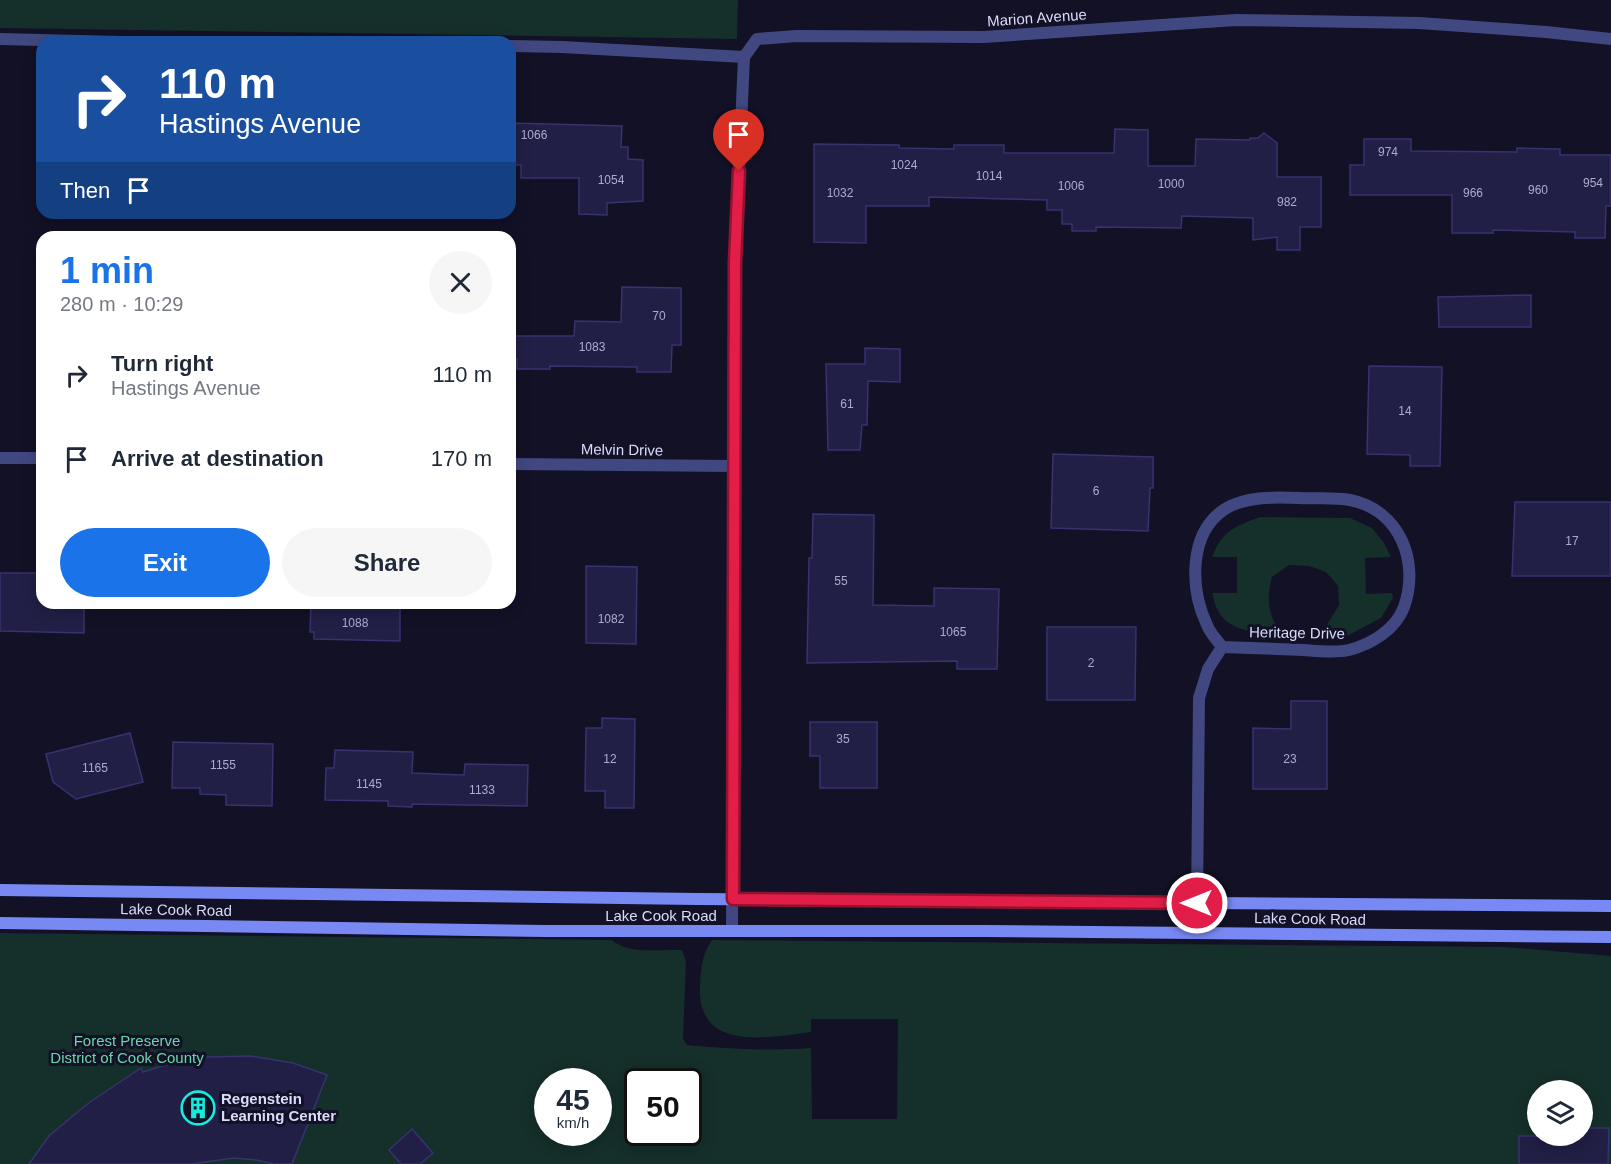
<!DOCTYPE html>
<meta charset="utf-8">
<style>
body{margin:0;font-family:Helvetica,sans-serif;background:#f6f6f7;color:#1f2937;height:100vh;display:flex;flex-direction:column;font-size:22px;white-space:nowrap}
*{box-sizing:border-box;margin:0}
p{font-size:20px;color:#747a83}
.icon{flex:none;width:33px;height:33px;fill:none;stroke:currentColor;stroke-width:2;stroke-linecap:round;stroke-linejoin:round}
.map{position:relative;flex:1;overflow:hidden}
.sheet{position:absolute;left:36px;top:231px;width:480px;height:378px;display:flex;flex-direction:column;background:#fff;border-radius:18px;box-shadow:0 3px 15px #0003}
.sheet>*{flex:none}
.hud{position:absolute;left:36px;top:36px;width:480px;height:183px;border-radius:18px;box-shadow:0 3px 15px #0003;background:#1a4fa0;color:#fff;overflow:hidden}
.fabs{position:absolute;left:1527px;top:1080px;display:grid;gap:12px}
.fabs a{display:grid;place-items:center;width:66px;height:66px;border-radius:50%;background:#fff;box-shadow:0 3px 15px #0003;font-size:30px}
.speed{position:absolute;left:534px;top:1068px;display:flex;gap:12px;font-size:30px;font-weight:700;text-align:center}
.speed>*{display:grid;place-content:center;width:78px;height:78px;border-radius:50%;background:#fff;box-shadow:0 3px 15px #0003;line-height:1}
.speed small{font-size:15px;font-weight:400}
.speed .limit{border:3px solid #111;border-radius:9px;background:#fff;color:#111}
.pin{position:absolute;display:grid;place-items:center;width:51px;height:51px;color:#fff;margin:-62px -26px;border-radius:50% 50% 50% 0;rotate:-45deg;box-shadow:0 0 6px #0007}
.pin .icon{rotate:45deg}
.me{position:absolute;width:66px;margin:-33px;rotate:270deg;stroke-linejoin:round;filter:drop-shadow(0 0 4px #0008)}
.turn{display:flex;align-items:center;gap:21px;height:126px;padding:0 24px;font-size:27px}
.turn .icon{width:78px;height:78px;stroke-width:2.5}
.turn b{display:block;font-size:42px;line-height:51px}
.then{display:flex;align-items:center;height:57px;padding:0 24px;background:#0003;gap:12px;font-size:22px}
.round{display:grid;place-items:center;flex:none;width:63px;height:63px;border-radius:32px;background:#f6f6f7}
.head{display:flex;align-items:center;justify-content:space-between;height:102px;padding:0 24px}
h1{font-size:36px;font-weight:600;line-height:45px;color:#1a73e8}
.primary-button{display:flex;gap:12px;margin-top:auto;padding:12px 24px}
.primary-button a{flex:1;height:69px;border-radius:36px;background:#1a73e8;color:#fff;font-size:24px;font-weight:600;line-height:69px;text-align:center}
.primary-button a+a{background:#f6f6f7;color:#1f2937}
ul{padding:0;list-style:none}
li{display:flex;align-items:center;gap:18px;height:84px;padding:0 24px}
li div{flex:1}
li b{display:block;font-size:22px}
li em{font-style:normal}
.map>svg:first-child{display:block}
</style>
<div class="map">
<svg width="1611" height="1164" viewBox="0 0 1611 1164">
<rect width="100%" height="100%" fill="#121126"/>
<g fill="#152f2a" fill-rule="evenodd">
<polygon points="0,0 738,0 737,39 0,28"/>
<path d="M 1260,517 L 1350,518 L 1372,528 L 1384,543 L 1391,557 L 1365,558 L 1366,594 L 1392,593 L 1393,598 L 1381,618 L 1347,636 L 1321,635 L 1339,605 L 1338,586 L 1326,572 L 1309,566 L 1289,565 L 1272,577 C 1266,599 1268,616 1282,635 C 1262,634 1229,632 1218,611 C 1215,606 1214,599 1212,593 L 1237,593 L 1237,557 L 1212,557 C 1222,531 1235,526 1260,517 Z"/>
<path d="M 0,933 L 612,940 C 629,955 660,949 682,950 L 686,961 L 683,1039 L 687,1045 C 729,1049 769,1051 811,1048 L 812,1119 L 897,1119 L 898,1019 L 811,1019 L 811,1032 C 767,1038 696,1052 700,985 C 701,968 702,954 712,940 L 1506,947 L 1611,956 L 1611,1164 L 0,1164 ZM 548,1082 L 598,1082 L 598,1132 L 548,1132 ZM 638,1082 L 688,1082 L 688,1132 L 638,1132 ZM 1538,1090 L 1582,1090 L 1582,1136 L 1538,1136 Z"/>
</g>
<g fill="#211f45" stroke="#36336f" stroke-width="1.5">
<polygon points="510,123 622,126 621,147 628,147 628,159 643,160 643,201 607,203 607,215 579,214 579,178 521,178 521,165 510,165"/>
<polygon points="1115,129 1148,130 1148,166 1195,166 1196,139 1250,140 1250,138 1258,138 1264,133 1277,143 1277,177 1321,177 1321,227 1300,227 1300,250 1277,250 1277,237 1253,240 1253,218 1182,216 1181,228 1096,227 1096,231 1072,231 1072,224 1062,224 1062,210 1047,210 1047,200 929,197 929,206 866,206 866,243 814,242 814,144 899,145 899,148 954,149 954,145 1004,145 1004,153 1114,153"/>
<polygon points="1364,139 1411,139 1411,151 1517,152 1517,148 1560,149 1560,155 1611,155 1611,206 1606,206 1605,238 1575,238 1575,232 1493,230 1493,233 1452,233 1452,195 1350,195 1350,165 1364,165"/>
<polygon points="622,287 681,288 681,345 672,345 671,372 637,372 637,367 550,366 550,369 517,369 517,359 510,359 510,336 574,336 575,321 621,322"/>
<polygon points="1531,295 1531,327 1439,327 1438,297"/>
<polygon points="865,348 900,349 900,382 868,381 867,425 862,425 860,450 828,450 826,364 865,364"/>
<polygon points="1369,366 1442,367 1440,466 1410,466 1410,455 1367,454"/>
<polygon points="1053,454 1153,457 1153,488 1150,488 1148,531 1051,528"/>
<polygon points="1515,502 1611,502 1611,576 1512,576"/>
<polygon points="813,514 874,515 873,605 934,606 934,588 999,589 997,669 957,669 957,661 807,663 809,558 812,558"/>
<polygon points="586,566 637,567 636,644 586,643"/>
<polygon points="0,573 42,573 42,603 84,603 84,633 0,631"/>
<polygon points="311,603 400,603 400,641 314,639 314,632 310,632"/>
<polygon points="1047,627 1136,627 1135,700 1047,700"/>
<polygon points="1291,701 1327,701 1327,789 1253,789 1253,728 1291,729"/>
<polygon points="602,718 635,719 634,808 605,808 605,791 585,791 586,728 602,728"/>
<polygon points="810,722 877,722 877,788 820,788 820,756 810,756"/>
<polygon points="130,733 143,782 76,799 53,782 46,754"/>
<polygon points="173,742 273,744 272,806 226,805 226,795 200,794 200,788 172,788"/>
<polygon points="335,750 413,752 412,773 464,775 465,764 528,765 527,806 412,804 412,807 388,806 388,801 325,800 326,768 334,768"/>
<polygon points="251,1056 293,1063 327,1075 292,1164 274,1164 256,1160 234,1158 191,1164 29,1164 49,1136 74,1115 90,1102 141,1068 143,1072 162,1066 205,1057"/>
<polygon points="1582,1128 1609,1128 1608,1164 1519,1164 1519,1136 1582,1136"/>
<polygon points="412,1129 433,1153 420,1164 401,1164 389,1150"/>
</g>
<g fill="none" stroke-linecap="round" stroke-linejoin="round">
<g stroke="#414881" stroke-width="12">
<polyline points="0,39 121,42"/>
<polyline points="510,46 562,47 744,57 757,39 797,36 984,37 1236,20 1419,23 1546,32 1611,39"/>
<polyline points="0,458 42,458"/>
<polyline points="510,464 734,466"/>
<path d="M 1197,903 L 1199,698 L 1208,669 L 1222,647 C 1217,640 1210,633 1207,625 C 1190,589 1188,533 1225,509 C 1246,496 1276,497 1300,498 C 1316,499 1334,497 1350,500 C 1400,510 1420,562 1404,607 C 1396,629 1372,644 1349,650 C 1336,653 1318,651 1304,650 C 1277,649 1250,648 1222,647"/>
<polyline points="732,930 735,262 744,57"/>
</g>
<g stroke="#7889f4" stroke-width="12">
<polyline points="0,890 697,899 1611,906"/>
<polyline points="0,923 546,931 983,931 1611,937"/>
</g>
</g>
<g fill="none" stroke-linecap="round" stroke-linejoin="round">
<g stroke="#92132f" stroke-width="15">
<polyline id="route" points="739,171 735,262 733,899 1197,903"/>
</g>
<use href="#route" stroke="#e11d48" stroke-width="10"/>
</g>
<defs>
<g id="building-ring" transform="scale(1.725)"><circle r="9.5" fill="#121126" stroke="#16ebdf" stroke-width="1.5"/><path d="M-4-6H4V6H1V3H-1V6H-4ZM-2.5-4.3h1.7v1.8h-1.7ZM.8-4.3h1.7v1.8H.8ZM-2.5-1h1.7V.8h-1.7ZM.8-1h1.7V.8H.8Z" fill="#16ebdf"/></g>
</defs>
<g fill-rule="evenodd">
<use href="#building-ring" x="198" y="1108"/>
</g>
<g text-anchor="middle" stroke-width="6" stroke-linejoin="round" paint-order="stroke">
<g font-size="12" fill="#abacce">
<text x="534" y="139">1066</text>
<text x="1388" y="156">974</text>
<text x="904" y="169">1024</text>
<text x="989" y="180">1014</text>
<text x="611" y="184">1054</text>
<text x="1593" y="187">954</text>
<text x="1171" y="188">1000</text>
<text x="1071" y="190">1006</text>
<text x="1538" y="194">960</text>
<text x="840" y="197">1032</text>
<text x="1473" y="197">966</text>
<text x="1287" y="206">982</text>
<text x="659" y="320">70</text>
<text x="592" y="351">1083</text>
<text x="847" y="408">61</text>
<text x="1405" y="415">14</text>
<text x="1096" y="495">6</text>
<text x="1572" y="545">17</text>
<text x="841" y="585">55</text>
<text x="611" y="623">1082</text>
<text x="355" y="627">1088</text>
<text x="953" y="636">1065</text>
<text x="1091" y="667">2</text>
<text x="843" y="743">35</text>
<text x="610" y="763">12</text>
<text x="1290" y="763">23</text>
<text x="223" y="769">1155</text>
<text x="95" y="772">1165</text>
<text x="369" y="788">1145</text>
<text x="482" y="794">1133</text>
</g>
<g font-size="15" fill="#d9dbfc" stroke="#121126">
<text transform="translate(1037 18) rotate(-4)" y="5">Marion Avenue</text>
<text transform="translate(622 450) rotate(1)" y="5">Melvin Drive</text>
<text transform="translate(1297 633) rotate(1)" y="5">Heritage Drive</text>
<text transform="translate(176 910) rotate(1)" y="5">Lake Cook Road</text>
<text x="661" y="921">Lake Cook Road</text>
<text transform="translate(1310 919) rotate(1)" y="5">Lake Cook Road</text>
</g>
<g font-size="15" fill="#6bd6ab" stroke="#121126">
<text x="127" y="1046">Forest Preserve<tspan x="127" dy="17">District of Cook County</tspan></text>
</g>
<g font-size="15" font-weight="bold" fill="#d9dbfc" stroke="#121126" text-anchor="start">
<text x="221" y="1104">Regenstein<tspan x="221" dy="17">Learning Center</tspan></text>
</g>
</g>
</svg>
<div class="fabs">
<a><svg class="icon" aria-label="layers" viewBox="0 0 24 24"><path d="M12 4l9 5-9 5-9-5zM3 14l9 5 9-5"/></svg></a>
</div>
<div class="speed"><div>45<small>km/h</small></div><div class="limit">50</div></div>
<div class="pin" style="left:739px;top:171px;background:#d93025"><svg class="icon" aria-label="arrive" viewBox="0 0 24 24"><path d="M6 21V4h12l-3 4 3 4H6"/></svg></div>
<svg class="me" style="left:1197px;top:903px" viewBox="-20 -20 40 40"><circle r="17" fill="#e11d48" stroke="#fff" stroke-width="3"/><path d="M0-11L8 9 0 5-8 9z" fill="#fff"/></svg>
<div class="hud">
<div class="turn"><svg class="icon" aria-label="right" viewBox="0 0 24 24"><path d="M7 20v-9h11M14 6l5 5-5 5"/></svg><div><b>110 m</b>Hastings Avenue</div></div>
<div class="then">Then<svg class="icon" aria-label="arrive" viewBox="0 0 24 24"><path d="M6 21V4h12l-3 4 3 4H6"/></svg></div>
</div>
<section class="sheet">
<div class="head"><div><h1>1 min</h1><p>280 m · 10:29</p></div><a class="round"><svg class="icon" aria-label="close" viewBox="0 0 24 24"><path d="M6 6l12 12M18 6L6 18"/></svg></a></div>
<ul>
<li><svg class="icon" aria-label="right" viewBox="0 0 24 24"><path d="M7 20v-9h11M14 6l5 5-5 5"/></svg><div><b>Turn right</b><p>Hastings Avenue</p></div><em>110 m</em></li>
<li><svg class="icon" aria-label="arrive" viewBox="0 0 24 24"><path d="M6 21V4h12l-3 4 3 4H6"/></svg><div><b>Arrive at destination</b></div><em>170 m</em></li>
</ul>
<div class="primary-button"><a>Exit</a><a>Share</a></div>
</section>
</div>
